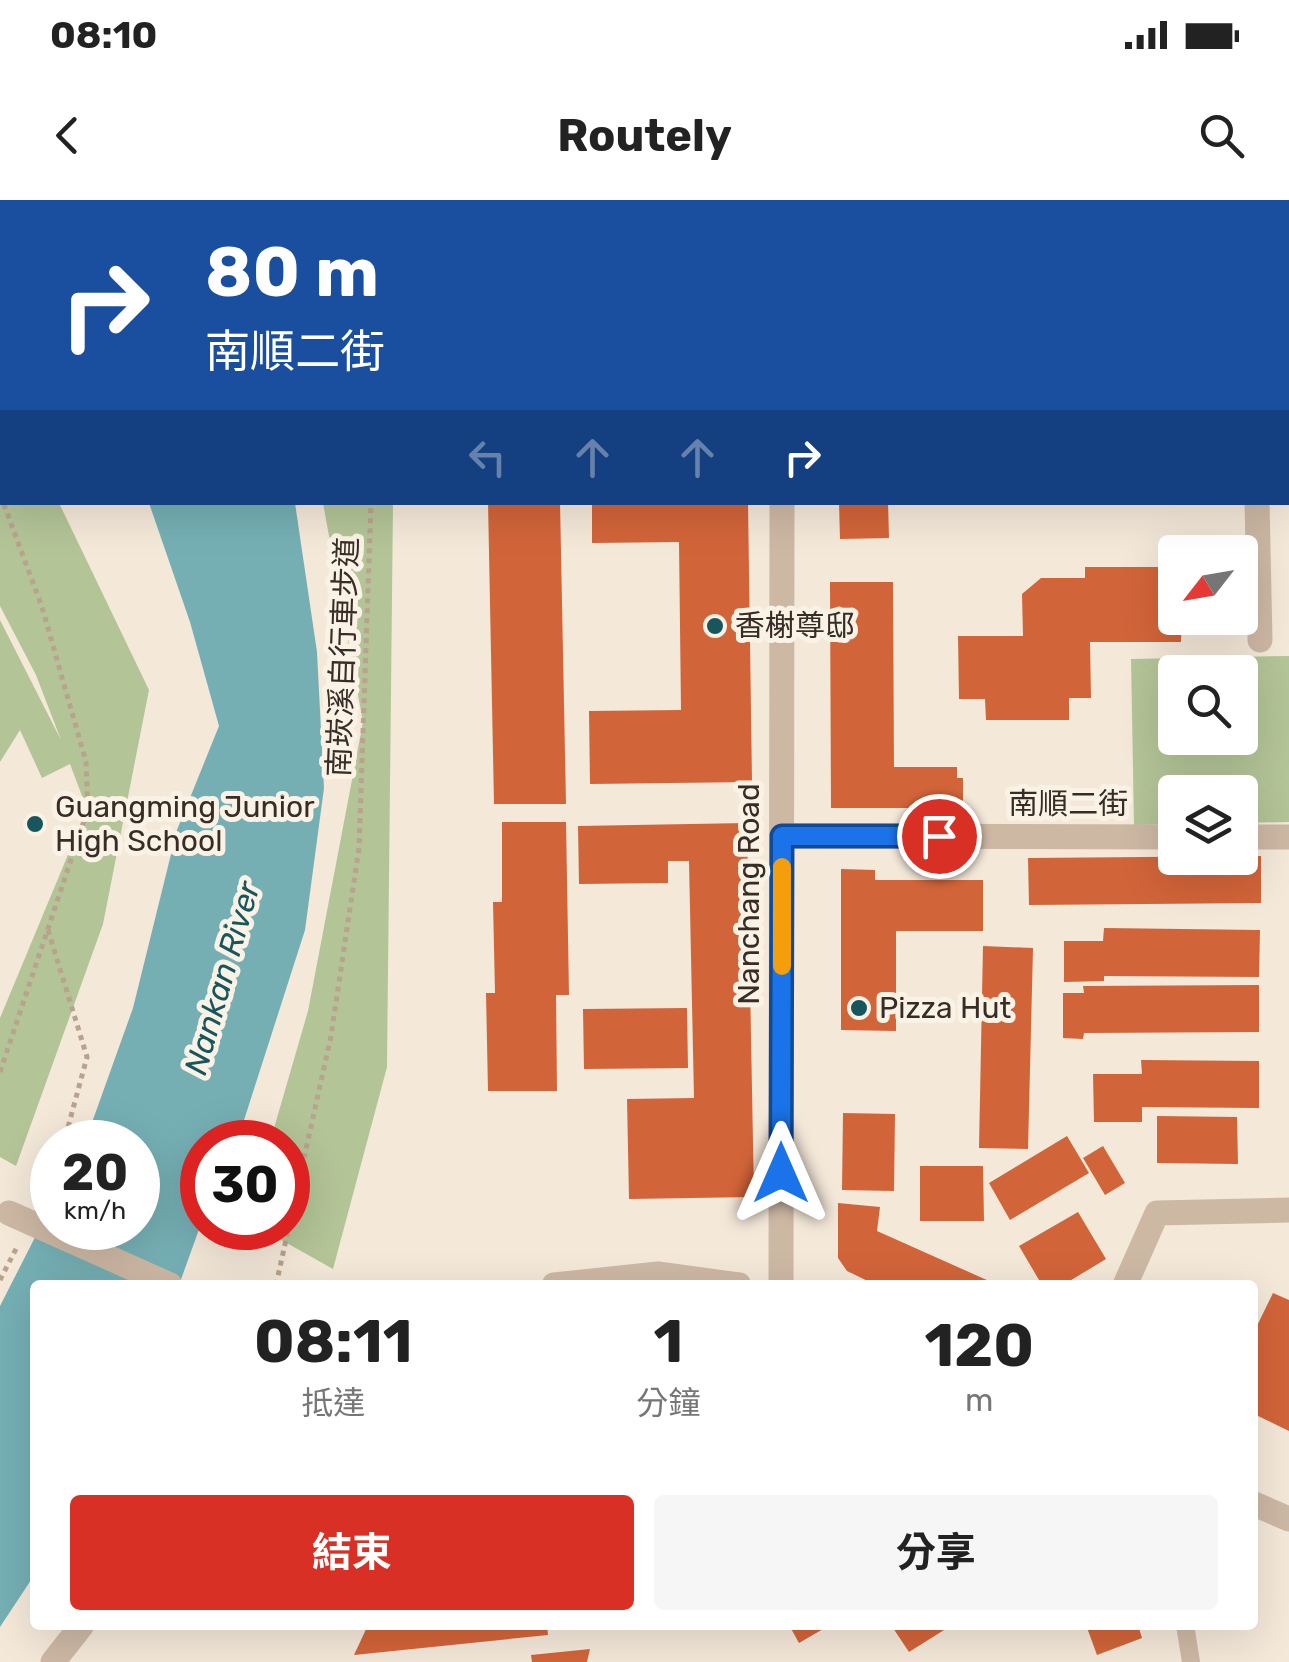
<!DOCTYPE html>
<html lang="zh-TW">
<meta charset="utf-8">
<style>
body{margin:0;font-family:Rubik,"Noto Sans TC",sans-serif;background:#f6f6f6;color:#222;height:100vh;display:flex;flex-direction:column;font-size:38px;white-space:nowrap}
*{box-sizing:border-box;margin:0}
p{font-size:32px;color:#767676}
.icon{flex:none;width:55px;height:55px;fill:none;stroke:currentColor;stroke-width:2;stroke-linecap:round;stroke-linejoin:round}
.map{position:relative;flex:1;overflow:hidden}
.drawer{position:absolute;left:30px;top:1080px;width:1228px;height:350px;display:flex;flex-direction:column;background:#fff;border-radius:10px;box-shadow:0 10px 40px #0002}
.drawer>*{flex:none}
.guide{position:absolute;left:0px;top:0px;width:1290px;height:305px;box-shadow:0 10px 40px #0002;background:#1a4fa0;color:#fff;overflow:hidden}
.needle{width:65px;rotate:239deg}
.controls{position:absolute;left:1158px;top:335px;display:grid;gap:20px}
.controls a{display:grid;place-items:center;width:100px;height:100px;border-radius:10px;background:#fff;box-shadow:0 10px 40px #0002;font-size:50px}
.speed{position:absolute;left:30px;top:920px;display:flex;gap:20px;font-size:50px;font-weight:700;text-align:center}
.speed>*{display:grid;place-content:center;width:130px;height:130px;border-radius:50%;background:#fff;box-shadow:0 10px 40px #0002;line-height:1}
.speed small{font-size:25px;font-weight:400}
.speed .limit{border:15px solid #d22;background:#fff;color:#111}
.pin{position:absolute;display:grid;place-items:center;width:85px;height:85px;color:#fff;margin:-42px;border:5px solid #fff;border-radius:50%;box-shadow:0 2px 10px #0007}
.me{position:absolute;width:110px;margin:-55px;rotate:0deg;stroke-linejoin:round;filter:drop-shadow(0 0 8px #0008)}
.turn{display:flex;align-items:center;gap:35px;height:210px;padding:0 40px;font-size:45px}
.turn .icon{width:130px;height:130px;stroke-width:2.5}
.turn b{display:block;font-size:70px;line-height:85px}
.lanes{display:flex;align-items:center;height:95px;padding:0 40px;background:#0003;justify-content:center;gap:50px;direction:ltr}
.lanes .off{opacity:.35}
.eta{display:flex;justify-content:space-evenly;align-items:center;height:170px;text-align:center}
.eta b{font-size:60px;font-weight:700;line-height:70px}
.action{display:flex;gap:20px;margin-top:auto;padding:20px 40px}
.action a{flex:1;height:115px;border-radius:10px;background:#d93025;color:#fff;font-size:40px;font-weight:700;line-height:115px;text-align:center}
.action a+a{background:#f6f6f6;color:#222}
.status{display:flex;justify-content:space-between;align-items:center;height:70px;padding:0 50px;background:#fff;direction:ltr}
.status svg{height:28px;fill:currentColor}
header{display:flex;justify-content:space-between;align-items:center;height:130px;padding:0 40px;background:#fff;font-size:45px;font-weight:700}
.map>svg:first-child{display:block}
</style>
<div class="status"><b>08:10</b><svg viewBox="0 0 49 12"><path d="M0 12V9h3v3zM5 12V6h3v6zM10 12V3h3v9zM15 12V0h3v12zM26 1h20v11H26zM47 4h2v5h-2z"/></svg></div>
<header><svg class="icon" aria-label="back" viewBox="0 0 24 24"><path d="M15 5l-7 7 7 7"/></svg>Routely<svg class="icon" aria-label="search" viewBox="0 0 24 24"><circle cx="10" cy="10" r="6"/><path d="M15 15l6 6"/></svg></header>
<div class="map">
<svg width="1289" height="1462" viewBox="0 0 1289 1462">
<rect width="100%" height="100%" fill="#f4e8d9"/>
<g fill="#b3c497" fill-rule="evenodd">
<polygon points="143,0 354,0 354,2 145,2"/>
<polygon points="0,188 2,302 59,303 149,490 103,724 16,966 0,957 0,818 87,609 70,564 42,578 20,530 0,562 0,420 61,540 36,475 0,406"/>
<polygon points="323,303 393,303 387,867 333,1069 260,1028 288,1028 288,942 270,942 308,811 363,522"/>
<path d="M 1289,456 L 1289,622 L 1240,623 L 1240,592 L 1175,592 L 1175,624 L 1134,625 L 1131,459 ZM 1175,472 L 1240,472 L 1240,538 L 1175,538 Z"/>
</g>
<polygon fill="#75afb4" points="149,303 295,303 317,452 324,588 305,730 237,942 202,942 202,1021 179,1085 35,1085 35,1374 0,1427 0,1106 52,1004 52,1028 138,1028 138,942 85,942 133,808 177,630 219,526 190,422"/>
<g fill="#d26439">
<polygon points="488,302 560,302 566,604 494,604"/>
<polygon points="592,302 748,302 752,582 590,584 589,511 681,510 679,342 592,343"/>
<polygon points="839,302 888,302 889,338 840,339"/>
<polygon points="1085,367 1175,367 1175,418 1182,418 1181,442 1090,442 1091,498 1069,498 1069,520 986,520 985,499 959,499 958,436 1023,436 1022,394 1041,378 1085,378"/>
<polygon points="830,382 893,382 894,567 957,567 957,578 963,578 963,608 831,608"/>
<polygon points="502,622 566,622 569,795 556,795 557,891 488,891 486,793 495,793 493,702 502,702"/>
<polygon points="747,623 754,997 629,999 627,899 694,898 689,661 668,661 668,683 579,684 578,626"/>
<polygon points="1261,656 1261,703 1029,705 1028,658"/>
<polygon points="841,669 875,670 875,680 983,680 983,731 896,731 896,831 841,830"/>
<polygon points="1104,728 1260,730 1259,777 1104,776 1104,781 1064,782 1064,741 1103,741"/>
<polygon points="983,746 1033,748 1028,949 979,948"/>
<polygon points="1259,785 1259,832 1084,833 1083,839 1063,838 1063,793 1084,793 1083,786"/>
<polygon points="687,808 688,868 584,869 583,809"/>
<polygon points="1141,860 1259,861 1259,908 1142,907 1142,922 1094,922 1093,874 1142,874"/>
<polygon points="843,913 895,914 894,991 842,990"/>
<polygon points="1157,916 1237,917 1238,964 1157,963"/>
<polygon points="1067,936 1089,973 1010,1020 989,983"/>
<polygon points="1103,946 1125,983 1105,995 1083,958"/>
<polygon points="920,966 983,966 984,1021 920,1021"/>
<polygon points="838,1003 880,1007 877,1031 998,1085 876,1085 847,1071 838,1058"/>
<polygon points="1078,1012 1106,1059 1063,1085 1042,1085 1019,1046"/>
<polygon points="1273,1093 1289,1100 1289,1231 1252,1213 1252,1136"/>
<polygon points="368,1425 547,1425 548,1435 354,1455"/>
<polygon points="789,1425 830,1425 799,1443"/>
<polygon points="891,1425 952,1425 909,1452"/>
<polygon points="1086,1425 1138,1425 1142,1438 1097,1455"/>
<polygon points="590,1449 587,1462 532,1462 531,1455"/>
</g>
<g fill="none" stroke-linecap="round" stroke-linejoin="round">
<g stroke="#b9a28e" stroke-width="5" stroke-dasharray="5 5" stroke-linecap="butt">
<polyline points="319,0 320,2"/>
<polyline points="0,256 2,256"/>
<polyline points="48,730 87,857 64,942"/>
<polyline points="0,872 88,609 86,562 42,407 3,302"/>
<polyline points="40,1002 52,978"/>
<polyline points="0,1080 17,1047"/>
<polyline points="276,1085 331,836 359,648 371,302"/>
</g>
<polyline stroke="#cdb8a4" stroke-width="18" points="1185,1425 1191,1462"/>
<g stroke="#cdb8a4" stroke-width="25">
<polyline points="427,0 427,2"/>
<polyline points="784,2 784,0"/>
<polyline points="1246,2 1247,0"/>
<polyline points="1288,244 1289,244"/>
<polyline points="1257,302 1260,440"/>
<polyline points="782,636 1175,637"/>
<polyline points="1240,637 1289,637"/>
<polyline points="781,1085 782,302"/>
<polyline points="1125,1085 1157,1013 1289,1010"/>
<polyline points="53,1462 82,1425"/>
</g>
<g stroke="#cdb8a4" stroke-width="25">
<polyline points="554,1085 658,1074 739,1085"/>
<polyline points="1252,1303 1289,1319"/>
</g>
<polyline stroke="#cdb8a4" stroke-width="25" points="9,1013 170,1085"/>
</g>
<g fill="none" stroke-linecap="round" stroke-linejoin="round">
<g stroke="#114b97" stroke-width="25">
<polyline id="route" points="781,973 782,636 939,636"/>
</g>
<use href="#route" stroke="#1a73e8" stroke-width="18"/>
<polyline stroke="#f59e0b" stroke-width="18" points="782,766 782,667"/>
</g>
<g fill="#17565d" stroke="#fbf2e6" stroke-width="4">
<circle cx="715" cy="426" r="10"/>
<circle cx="35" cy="624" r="10"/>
<circle cx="859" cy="808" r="10"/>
</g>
<g text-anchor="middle" stroke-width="10" stroke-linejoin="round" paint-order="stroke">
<g font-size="30" fill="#382c26" stroke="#fbf2e6" text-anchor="start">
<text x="735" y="436">香榭尊邸</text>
<text x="55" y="617">Guangming Junior<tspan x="55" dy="34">High School</tspan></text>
<text x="879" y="818">Pizza Hut</text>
</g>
<g font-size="30" fill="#382c26" stroke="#fbf2e6">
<text transform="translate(343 457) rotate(-88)" y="10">南崁溪自行車步道</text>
<text x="1068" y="614">南順二街</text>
<text transform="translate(749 694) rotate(-90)" y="10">Nanchang Road</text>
</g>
<g font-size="32" font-style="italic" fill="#17565d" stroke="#fbf2e6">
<text transform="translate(222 778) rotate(-74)" y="11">Nankan River</text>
</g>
</g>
</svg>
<div class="controls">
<a><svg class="needle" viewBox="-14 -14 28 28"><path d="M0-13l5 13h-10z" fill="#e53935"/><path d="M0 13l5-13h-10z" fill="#767676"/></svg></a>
<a><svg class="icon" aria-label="search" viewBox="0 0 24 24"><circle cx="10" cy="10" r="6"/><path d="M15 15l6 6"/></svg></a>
<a><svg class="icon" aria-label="layers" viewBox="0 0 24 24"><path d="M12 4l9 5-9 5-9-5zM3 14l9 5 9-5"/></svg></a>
</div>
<div class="speed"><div>20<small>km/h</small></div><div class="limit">30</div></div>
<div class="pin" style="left:939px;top:636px;background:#d93025"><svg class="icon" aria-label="arrive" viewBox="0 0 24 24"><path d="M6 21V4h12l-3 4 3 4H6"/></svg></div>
<svg class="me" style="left:781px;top:973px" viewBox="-20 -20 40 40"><path d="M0-17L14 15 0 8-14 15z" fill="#1a73e8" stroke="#fff" stroke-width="4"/></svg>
<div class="guide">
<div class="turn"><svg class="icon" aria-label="right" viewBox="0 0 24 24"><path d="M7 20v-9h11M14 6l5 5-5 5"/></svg><div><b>80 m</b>南順二街</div></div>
<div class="lanes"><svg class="icon off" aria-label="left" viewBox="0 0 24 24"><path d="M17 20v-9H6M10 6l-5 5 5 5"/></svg><svg class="icon off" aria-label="ahead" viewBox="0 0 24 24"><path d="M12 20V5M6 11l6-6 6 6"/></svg><svg class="icon off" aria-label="ahead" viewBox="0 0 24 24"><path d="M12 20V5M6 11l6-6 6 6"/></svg><svg class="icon" aria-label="right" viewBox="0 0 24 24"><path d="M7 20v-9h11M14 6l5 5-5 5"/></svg></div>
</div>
<section class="drawer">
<div class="eta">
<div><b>08:11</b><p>抵達</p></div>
<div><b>1</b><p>分鐘</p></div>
<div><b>120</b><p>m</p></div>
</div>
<div class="action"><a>結束</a><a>分享</a></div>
</section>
</div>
